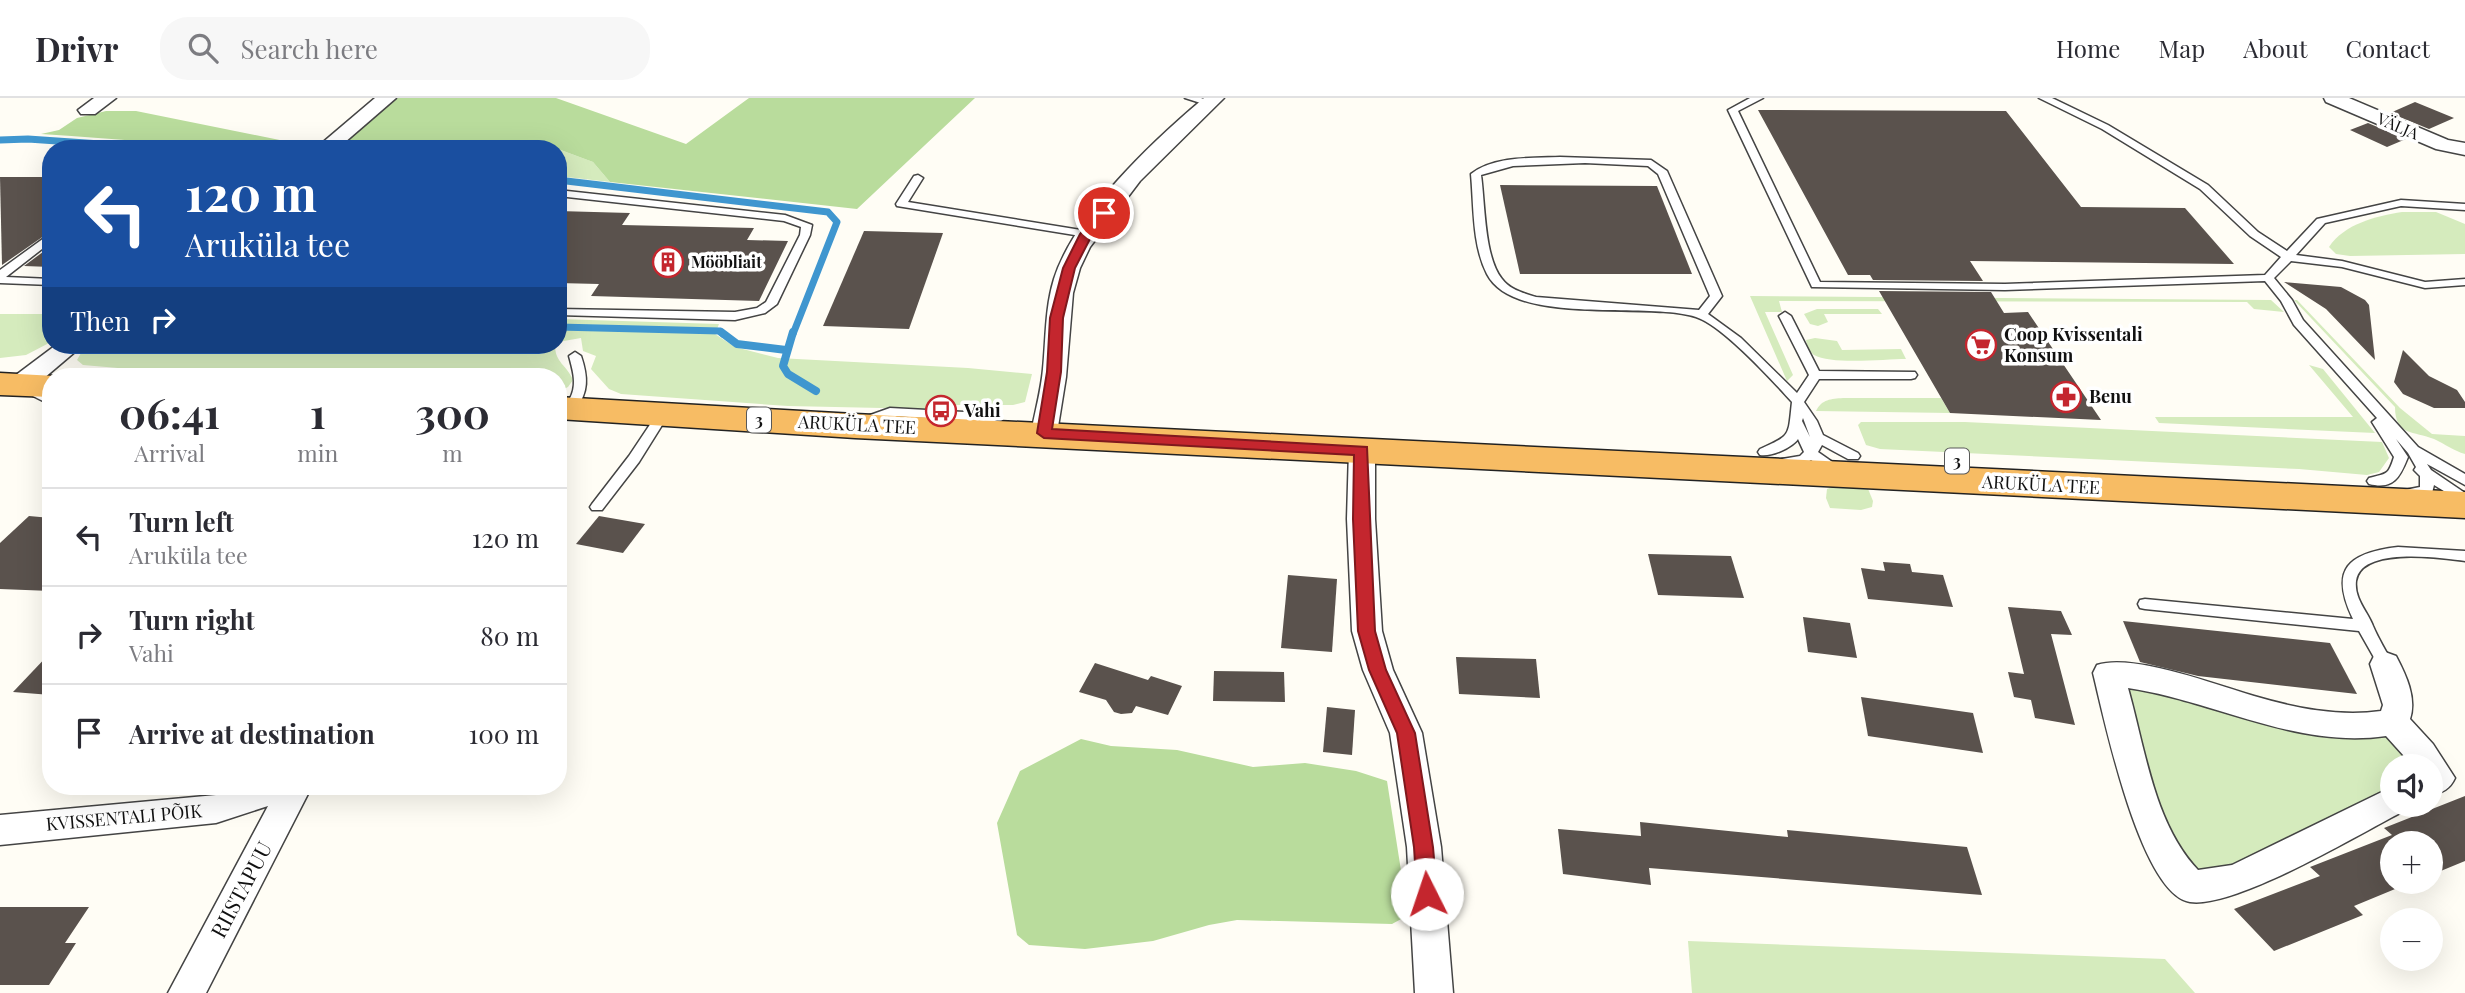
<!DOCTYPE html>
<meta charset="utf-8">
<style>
body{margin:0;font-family:"Playfair Display",serif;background:#f7f7f7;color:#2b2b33;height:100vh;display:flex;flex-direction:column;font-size:26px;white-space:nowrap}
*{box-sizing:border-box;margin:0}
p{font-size:23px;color:#7c7c81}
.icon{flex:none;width:38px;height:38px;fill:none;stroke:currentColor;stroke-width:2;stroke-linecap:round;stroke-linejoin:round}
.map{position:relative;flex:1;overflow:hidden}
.panel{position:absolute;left:42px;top:270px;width:525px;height:427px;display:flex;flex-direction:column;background:#fff;border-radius:28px;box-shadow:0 7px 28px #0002}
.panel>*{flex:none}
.banner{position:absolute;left:42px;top:42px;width:525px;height:214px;border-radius:28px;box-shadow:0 7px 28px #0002;background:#1a4fa0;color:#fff;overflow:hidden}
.tools{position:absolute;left:2380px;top:656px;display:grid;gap:14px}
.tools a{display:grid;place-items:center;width:63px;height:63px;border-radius:50%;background:#fff;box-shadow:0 7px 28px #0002;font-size:35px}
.pin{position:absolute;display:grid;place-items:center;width:60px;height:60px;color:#fff;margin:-30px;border:4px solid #fff;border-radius:50%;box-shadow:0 2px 7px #0007}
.me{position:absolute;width:77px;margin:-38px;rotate:356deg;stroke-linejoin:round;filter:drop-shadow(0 0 5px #0008)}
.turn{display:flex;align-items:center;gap:24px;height:147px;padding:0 28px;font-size:32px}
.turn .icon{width:91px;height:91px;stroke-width:2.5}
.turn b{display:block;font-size:49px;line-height:60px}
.then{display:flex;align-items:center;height:66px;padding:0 28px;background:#0003;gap:14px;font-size:26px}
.eta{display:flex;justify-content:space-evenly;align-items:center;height:119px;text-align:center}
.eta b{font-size:42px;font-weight:700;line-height:49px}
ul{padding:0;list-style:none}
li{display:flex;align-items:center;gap:21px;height:98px;padding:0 28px;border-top:2px solid #e1e1e2}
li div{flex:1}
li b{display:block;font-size:26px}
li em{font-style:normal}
header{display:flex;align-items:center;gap:42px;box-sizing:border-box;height:98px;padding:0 35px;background:#fff;border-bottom:2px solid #e1e1e2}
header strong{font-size:33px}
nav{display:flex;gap:38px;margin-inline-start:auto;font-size:24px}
.search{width:490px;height:63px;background:#f7f7f7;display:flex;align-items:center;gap:18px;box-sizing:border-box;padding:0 24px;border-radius:28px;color:#7c7c81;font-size:26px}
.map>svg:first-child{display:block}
</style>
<header>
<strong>Drivr</strong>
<div class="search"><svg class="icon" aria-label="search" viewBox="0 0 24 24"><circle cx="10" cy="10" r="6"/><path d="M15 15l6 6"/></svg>Search here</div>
<nav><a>Home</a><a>Map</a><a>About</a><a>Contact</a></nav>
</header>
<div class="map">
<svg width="2465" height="895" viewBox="0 0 2465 895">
<rect width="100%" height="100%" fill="#fffdf5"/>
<g fill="#d5ebbd">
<polygon points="558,51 593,64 610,84 558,78"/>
<path d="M 2402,114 L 2436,114 L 2465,126 L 2465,156 L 2350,158 L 2336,156 L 2329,149 C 2344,126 2376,118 2402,114 Z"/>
<polygon points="1750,198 2271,202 2284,214 2254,211 2247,204 1779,203 1782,214 1765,214 1793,277 1787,283"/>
<path d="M 2294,202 L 2297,202 L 2400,310 L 2432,336 L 2465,338 L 2465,356 C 2454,353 2445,346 2434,341 C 2414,333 2395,338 2395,309 Z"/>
<polygon points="1817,211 1878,211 1882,216 1824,216 1828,224 1818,228 1810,226 1804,216"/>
<polygon points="0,216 51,216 51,244 26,257 0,260"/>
<polygon points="558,221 719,226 715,236 735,249 778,260 968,270 1032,276 1025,304 1013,307 933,307 929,311 788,308 621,296 609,291 591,271 596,258 583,253 581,240 558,244"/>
<path d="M 1815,240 L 1837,243 L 1842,252 L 1901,251 L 1906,261 C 1885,261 1831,267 1814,257 C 1809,253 1807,248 1806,242 Z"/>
<path d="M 91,247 L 555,247 C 555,265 567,267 573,282 L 568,289 L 558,294 L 558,278 L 211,278 L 83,267 L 77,262 L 81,255 Z"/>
<polygon points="2309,267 2323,271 2375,335 2159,325 2155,319 2353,319"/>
<path d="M 1843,300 L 1941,300 L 1950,315 L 1816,313 C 1822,301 1831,301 1843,300 Z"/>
<polygon points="1861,324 1965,324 2382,344 2389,360 2379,374 2367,377 2299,371 1880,351 1866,347 1858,327"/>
<polygon points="1866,386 1873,403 1872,409 1861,412 1830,410 1826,400 1827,391 1837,387"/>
<path d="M 2126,590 L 2188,596 L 2384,635 L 2433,669 L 2392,668 L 2392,690 L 2210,783 C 2160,753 2141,645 2126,590 Z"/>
<polygon points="1688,843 2165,861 2195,895 1692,895"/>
</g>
<g fill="#b9dc9c">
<polygon points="398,0 556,0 686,46 749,0 975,0 857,111 610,84 593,64 558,51 521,43 506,43 497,51 337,50"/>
<path d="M 106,13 L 136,13 L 314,49 C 222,54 132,41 41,36 L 59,32 L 77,20 Z"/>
<polygon points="1081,641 1111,648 1177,652 1253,669 1305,665 1356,673 1387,683 1407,811 1403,820 1392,826 1237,822 1209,827 1153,843 1085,851 1029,847 1017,837 997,725 1020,673"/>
</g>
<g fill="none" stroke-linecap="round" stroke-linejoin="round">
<g stroke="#3f96cf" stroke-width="7">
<polyline points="0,42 28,41 173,51"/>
<polyline points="558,82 828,114 837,124 793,236"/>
<polyline points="558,229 720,233 723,236"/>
</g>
<g stroke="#3f96cf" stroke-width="8">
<polyline points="721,234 737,246 786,252"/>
<polyline points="793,234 783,268 788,276 816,293"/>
</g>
</g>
<g fill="#5a524d">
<polygon points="2415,4 2454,20 2429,31 2390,15"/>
<polygon points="1758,12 2006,13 2081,109 2185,110 2234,166 1970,163 1983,183 1873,182 1870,177 1848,177"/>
<polygon points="2368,25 2406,41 2387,49 2350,32"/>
<polygon points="0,79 51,79 51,133 2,167"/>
<polygon points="1500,87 1657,88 1692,176 1520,176"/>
<polygon points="558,113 630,115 622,127 754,130 747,142 788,143 759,203 591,198 599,186 558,185"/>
<polygon points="864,133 943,135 909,231 823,228"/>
<polygon points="51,148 51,169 24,168"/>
<polygon points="2284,184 2341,189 2365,202 2369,207 2375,262 2326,211"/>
<polygon points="1879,193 1991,194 2004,215 2028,214 2101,322 1950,315"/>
<polygon points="2403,252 2429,278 2457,292 2465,304 2465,310 2434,310 2403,296 2394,284"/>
<polygon points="29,418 51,420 51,493 0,491 0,445"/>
<polygon points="599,418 645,426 623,455 576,446"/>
<polygon points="1648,456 1731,458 1744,500 1658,497"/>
<polygon points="1883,464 1910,466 1912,474 1943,477 1953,509 1868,501 1861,470 1885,473"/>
<polygon points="1288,477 1337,481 1332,554 1281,550"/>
<polygon points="2008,509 2061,513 2072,537 2051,536 2075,627 2035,620 2031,602 2014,599 2008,574 2024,576"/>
<polygon points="1803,519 1850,525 1857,560 1808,554"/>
<polygon points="2123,523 2330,545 2357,596 2198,578 2140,564"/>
<polygon points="51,554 51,597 13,594"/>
<polygon points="1456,559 1536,561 1540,600 1459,596"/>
<polygon points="1095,565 1148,582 1151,578 1182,588 1168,617 1136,608 1132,615 1121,616 1114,614 1106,602 1079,594"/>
<polygon points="1214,573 1284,574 1285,604 1213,603"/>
<polygon points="1861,599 1973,615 1983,655 1868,638"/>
<polygon points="1327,609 1355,612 1352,657 1323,654"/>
<polygon points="2465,698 2465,763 2431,777 2431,746 2392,746 2392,784 2412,784 2354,808 2363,817 2274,853 2234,811 2320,778 2310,769 2392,737 2384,730"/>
<polygon points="1640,724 1788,739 1787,732 1967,749 1982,797 1649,770 1651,787 1563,776 1558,731 1641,738"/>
<polygon points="0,809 89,809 65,845 76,845 49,887 0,887"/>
</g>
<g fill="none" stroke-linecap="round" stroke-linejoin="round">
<g stroke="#444" stroke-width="3">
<g id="service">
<polygon points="1185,0 1201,0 1215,5 1210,8"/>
<path d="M 1750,0 L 1763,0 L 1738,13 L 1820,184 L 2005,186 L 2265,177 L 2281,159 L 2250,138 L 2200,91 L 2102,31 L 2039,0 L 2052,0 L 2108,27 L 2208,87 L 2258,134 L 2287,153 L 2317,121 L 2401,102 L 2465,106 L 2465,112 L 2401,108 L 2325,125 L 2296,157 L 2342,163 L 2425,184 L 2465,181 L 2465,187 L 2425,190 L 2342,169 L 2291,163 L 2274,180 L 2292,202 L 2303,222 L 2418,349 L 2465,376 L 2465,387 L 2427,366 L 2431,372 L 2465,395 L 2465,406 L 2434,387 L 2432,395 L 2410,400 L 2405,398 L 2403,395 L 2405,392 L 2420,389 L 2420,378 L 2414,372 L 2416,369 L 2408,355 L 2396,341 L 2408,359 C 2400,379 2394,392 2369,386 L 2367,383 L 2369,380 C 2387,375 2388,378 2394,359 L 2372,324 L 2377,320 L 2294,227 L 2281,203 L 2265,183 L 2005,192 L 1812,189 L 1728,12 Z"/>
<path d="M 1560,59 L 1651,62 L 1667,73 L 1722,198 L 1708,216 L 1741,240 L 1797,295 L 1809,277 L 1779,218 L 1785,214 L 1791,218 L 1819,273 L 1915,274 L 1917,277 L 1915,280 L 1911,281 L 1819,281 L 1804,304 L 1817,323 L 1823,337 L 1858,355 L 1860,358 L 1858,361 L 1848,361 L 1822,347 L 1818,354 L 1841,370 L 1843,373 L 1841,376 L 1831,376 L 1811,362 L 1804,366 L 1782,367 L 1780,364 L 1782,361 L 1800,358 L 1804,354 L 1798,341 C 1792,350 1771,359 1760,357 L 1758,354 L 1760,351 C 1792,337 1788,338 1792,304 C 1773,283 1722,227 1696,219 C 1646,203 1514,229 1487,176 C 1472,147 1474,108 1471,76 C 1494,58 1532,60 1560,59 ZM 1585,65 L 1648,68 L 1658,76 L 1710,198 L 1699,212 L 1536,199 C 1524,195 1510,192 1502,181 C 1484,159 1485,105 1481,77 L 1513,68 ZM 1803,320 L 1810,339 L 1802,323 Z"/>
<polygon points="918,77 923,80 908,104 1087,133 1092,136 1087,139 897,108 896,106 914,78"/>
<polygon points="558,92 785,117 812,127 810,137 777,206 765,215 735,222 558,217 558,211 735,214 757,210 766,204 800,137 801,129 784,123 558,98"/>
<polygon points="51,135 51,144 6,179 51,181 51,187 0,185 0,172"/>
<path d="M 575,254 L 581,258 C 588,279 589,294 575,312 C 570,318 565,324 558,327 C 558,312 562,314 569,302 C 578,288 573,273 569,258 Z"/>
<polygon points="25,285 51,298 51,307 21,292 19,289"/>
<polygon points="890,310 983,315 1009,331 1003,335 980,323 891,318 864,328 858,324 859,321"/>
<polygon points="663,312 669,316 639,364 602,412 592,412 590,409 592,406 629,358 659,313"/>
<path d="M 2398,449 L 2465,453 L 2465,463 C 2441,460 2361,448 2356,483 C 2354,501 2368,514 2373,528 C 2378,540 2386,553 2393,566 L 2390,570 L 2380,570 L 2359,533 L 2145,511 L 2140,510 L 2138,506 L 2140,502 L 2145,501 L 2353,521 C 2329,471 2348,455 2398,449 Z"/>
</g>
</g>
<g stroke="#444" stroke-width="3">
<g id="minor">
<polygon points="94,0 116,0 95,16 81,16 78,12"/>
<polygon points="375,0 396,0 337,51 315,51"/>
<path d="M 1204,0 L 1224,0 L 1140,83 L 1090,149 L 1080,170 L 1073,195 L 1066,279 L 1057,335 L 1053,341 L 1044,344 L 1035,341 L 1031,335 C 1035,314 1041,293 1043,271 C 1046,241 1045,210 1054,181 C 1074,117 1153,43 1204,0 Z"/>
<polygon points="2324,0 2349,0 2448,42 2465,45 2465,57 2436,51 2326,4"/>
<polygon points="56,247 83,247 30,292 21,294 12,292 9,286 12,280"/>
<polygon points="1362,343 1371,346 1375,352 1375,421 1382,533 1393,572 1422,635 1441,749 1453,895 1415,895 1407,749 1390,635 1363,572 1352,533 1347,421 1349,352 1353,346"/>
<path d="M 2385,554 L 2396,558 C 2406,577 2417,600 2410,621 L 2433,646 L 2455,680 C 2450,691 2443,694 2431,698 L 2431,668 L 2413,668 L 2386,638 C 2296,651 2215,603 2128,590 C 2145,650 2154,726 2198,772 L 2232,767 L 2392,689 L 2392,707 L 2407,707 L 2404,713 C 2359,736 2235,811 2190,804 C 2140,796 2104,619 2093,575 L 2097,567 C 2133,555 2216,587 2254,598 C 2295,610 2338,619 2381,613 L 2383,607 L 2370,566 L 2374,558 Z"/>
<polygon points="244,688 312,688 206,895 168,895 268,708 216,725 0,747 0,717 216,697"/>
</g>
</g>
<g stroke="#222" stroke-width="3">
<g id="trunk">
<polygon points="0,275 55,278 51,278 51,299 0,297"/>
<polygon points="558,299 855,316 2465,394 2465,420 855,340 558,321"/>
</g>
</g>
<use href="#service" fill="#fff" fill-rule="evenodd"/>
<use href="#minor" fill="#fff" fill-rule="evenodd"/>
<use href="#trunk" fill="#f7bc64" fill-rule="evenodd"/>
</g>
<polygon fill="#c4262e" stroke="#7f191e" stroke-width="2" points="1104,112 1110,115 1092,137 1075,170 1063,220 1061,274 1052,331 1367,349 1375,533 1386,572 1415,635 1433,749 1437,796 1434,802 1427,805 1420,802 1417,796 1414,749 1397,635 1369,572 1358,533 1353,421 1354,357 1044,340 1037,335 1047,274 1050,220 1063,170 1080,136 1099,113"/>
<defs>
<g id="building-ring" transform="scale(1.575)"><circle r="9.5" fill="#fff" stroke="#c4262e" stroke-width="1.5"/><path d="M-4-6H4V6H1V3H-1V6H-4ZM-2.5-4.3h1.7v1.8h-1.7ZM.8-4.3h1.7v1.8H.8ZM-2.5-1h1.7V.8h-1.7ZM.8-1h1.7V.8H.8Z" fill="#c4262e"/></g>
<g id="supermarket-ring" transform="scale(1.575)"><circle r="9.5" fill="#fff" stroke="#c4262e" stroke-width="1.5"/><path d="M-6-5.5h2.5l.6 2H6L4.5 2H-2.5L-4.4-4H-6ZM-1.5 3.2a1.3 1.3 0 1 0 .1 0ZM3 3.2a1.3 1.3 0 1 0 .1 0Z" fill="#c4262e"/></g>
<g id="pharmacy-ring" transform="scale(1.575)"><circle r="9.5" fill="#fff" stroke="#c4262e" stroke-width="1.5"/><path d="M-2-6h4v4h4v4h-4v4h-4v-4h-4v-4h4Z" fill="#c4262e"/></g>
<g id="bus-ring" transform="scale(1.575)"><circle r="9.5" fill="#fff" stroke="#c4262e" stroke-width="1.5"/><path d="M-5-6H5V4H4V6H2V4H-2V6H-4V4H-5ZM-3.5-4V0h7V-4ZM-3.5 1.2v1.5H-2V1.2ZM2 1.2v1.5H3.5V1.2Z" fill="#c4262e"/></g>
</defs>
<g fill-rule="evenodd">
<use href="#building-ring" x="668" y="164"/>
<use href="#supermarket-ring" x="1981" y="247"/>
<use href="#pharmacy-ring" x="2066" y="299"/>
<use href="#bus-ring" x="941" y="313"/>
</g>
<g text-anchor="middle" stroke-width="7" stroke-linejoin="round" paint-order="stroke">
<g font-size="16" fill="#111" stroke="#fff">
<text transform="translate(2398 28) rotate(23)" y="6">VÄLJA</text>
</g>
<g font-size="16" font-weight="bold" fill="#111" stroke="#fff" text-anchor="start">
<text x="691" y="170">Mööbliait</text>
</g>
<g fill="#fff" stroke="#585858" stroke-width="2">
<rect x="747" y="309.5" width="24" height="25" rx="5"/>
<rect x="1945" y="350.5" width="24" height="25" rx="5"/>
</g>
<g font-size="16" font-weight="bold" fill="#111">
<text x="759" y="328">3</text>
<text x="1957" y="369">3</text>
</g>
<g font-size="18" font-weight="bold" fill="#111" stroke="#fff" text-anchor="start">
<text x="2004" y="243">Coop Kvissentali<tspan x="2004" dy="21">Konsum</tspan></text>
<text x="2089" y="305">Benu</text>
<text x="964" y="319">Vahi</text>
</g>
<g font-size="18" fill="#111" stroke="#fff">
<text transform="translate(857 327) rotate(3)" y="6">ARUKÜLA TEE</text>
<text transform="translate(2041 387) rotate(3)" y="6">ARUKÜLA TEE</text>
<text transform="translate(124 720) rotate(-5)" y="6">KVISSENTALI PÕIK</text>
</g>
<g font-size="21" fill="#111" stroke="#fff">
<text transform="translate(242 792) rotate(-62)" y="7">RIISTAPUU</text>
</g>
</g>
</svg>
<div class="tools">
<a><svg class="icon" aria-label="sound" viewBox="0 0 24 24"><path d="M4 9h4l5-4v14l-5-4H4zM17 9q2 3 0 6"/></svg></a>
<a>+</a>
<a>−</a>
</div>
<div class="pin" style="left:1104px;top:115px;background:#d93025"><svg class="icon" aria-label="arrive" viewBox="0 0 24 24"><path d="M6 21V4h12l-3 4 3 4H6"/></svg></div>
<svg class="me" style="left:1427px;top:796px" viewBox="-20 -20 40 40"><circle r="19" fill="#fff"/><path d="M0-13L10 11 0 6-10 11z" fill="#c4262e"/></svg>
<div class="banner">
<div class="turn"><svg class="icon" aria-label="left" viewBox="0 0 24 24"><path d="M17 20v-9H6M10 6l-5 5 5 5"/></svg><div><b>120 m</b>Aruküla tee</div></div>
<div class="then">Then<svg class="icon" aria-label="right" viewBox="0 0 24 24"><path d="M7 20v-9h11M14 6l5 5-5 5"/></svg></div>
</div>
<section class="panel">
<div class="eta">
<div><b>06:41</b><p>Arrival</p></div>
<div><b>1</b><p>min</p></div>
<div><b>300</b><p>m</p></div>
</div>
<ul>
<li><svg class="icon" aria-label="left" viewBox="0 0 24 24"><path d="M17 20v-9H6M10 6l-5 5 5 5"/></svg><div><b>Turn left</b><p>Aruküla tee</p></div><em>120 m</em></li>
<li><svg class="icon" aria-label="right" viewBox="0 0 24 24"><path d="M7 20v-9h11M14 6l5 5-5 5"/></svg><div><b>Turn right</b><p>Vahi</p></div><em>80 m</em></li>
<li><svg class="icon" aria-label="arrive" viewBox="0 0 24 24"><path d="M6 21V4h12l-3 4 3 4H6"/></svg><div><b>Arrive at destination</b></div><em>100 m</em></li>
</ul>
</section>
</div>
